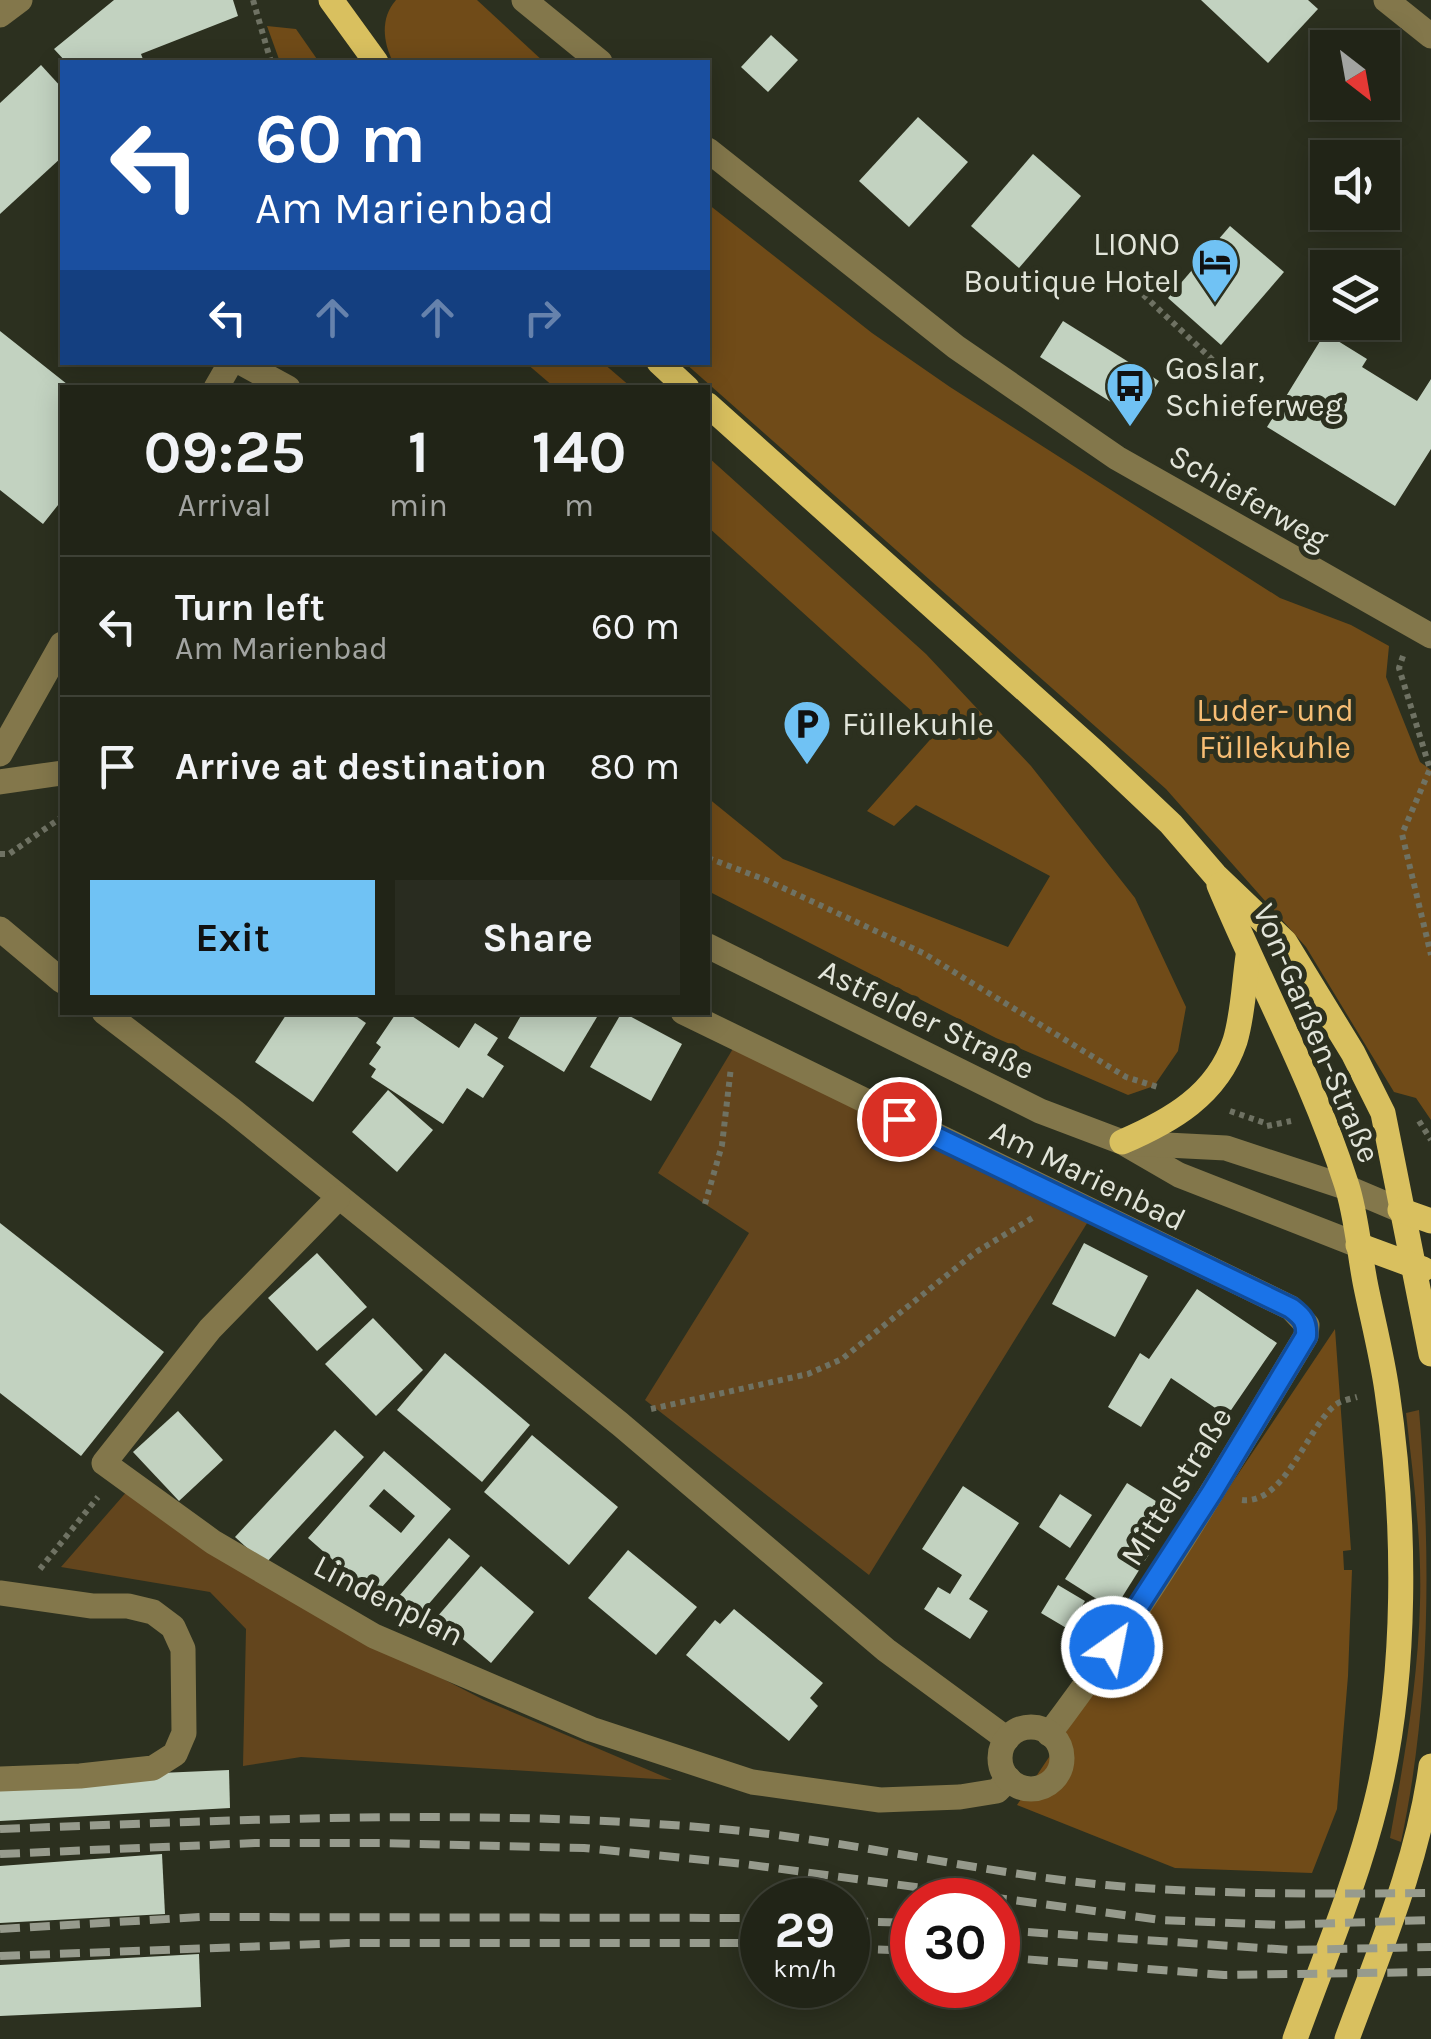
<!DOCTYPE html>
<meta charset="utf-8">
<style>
body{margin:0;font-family:Karla,sans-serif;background:#292c20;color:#f1f3f6;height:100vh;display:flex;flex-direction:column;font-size:38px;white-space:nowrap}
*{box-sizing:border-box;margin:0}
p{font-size:32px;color:#a2a4a1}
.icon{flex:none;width:55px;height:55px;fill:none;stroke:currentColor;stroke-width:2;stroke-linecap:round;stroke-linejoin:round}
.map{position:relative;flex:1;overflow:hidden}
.details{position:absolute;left:60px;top:385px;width:650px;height:630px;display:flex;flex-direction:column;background:#212417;border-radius:0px;box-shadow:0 5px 25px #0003,0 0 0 2px #3e4136}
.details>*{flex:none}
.guide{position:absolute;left:60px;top:60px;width:650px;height:305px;border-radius:0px;box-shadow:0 5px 25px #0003,0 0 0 2px #3e4136;background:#1a4fa0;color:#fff;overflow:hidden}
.needle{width:65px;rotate:149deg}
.fabs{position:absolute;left:1310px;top:30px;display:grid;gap:20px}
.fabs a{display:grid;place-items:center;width:90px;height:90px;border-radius:0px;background:#212417;box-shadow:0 5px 25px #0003,0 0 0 2px #3e4136;font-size:50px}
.speed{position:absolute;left:740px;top:1878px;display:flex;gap:20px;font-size:50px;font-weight:700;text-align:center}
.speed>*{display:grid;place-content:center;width:130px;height:130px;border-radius:50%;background:#212417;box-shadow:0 5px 25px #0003,0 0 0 2px #3e4136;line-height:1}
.speed small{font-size:25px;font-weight:400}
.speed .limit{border:15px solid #d22;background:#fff;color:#111}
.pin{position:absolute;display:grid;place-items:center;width:85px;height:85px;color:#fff;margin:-42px;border:5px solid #fff;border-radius:50%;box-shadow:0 2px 10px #0007}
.me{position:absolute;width:110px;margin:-55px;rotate:33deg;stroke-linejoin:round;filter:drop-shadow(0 0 8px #0008)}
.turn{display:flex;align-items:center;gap:35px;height:210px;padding:0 30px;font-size:45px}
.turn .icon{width:130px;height:130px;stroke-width:2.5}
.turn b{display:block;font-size:70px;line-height:85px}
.lanes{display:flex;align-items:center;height:95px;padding:0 30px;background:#0003;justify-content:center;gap:50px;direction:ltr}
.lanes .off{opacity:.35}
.eta{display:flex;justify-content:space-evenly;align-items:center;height:170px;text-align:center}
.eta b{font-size:60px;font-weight:700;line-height:70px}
.action{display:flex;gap:20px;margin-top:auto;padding:20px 30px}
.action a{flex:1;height:115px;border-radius:0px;background:#70c2f4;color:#111;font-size:40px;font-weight:700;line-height:115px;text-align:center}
.action a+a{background:#292c20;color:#f1f3f6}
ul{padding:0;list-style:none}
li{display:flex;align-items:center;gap:30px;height:140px;padding:0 30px;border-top:2px solid #3e4136}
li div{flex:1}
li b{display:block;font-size:38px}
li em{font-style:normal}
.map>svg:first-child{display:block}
</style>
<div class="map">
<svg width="1431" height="2039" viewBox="0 0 1431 2039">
<rect width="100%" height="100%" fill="#2c301f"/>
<g fill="#63451d">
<polygon points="734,1047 1089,1220 869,1575 645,1400 749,1233 658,1173"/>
<path d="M 1419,1410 C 1431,1555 1431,1700 1401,1842 L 1390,1838 C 1404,1760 1418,1683 1420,1603 C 1422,1540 1413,1476 1406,1413 Z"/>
<polygon points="129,1489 313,1612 484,1700 672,1780 301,1757 243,1766 246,1629 210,1592 61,1567"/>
</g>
<g fill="#704b18">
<path d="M 396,0 L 477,0 L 544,62 L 393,62 C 383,42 380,18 396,0 Z"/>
<polygon points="267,26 296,29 319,62 280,62"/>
<polygon points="708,204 872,333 950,387 1280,598 1351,625 1389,646 1386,677 1420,762 1431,770 1431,1120 1416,1098 1394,1092 1306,947 1166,789 685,363 708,362"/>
<polygon points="526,363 603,363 631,387 554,387"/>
<polygon points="708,457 926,654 1031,766 1135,898 1186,1007 1178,1051 1154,1086 1128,1095 996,1038 708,891 708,798 783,859 1008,947 1050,876 916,805 894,826 867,811 936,733 708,527"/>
<polygon points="1335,1329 1351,1550 1343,1551 1344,1570 1352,1570 1348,1676 1337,1809 1312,1873 1175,1868 1017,1805"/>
</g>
<g fill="#c2d2c0" fill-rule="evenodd">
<polygon points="114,0 233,0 238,16 141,54 144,62 66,62 54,49"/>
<polygon points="1201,0 1308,0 1318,9 1268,63"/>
<polygon points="771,35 798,60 768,92 741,67"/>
<polygon points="41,65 62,88 62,157 0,214 0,103"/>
<polygon points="918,117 968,162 909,227 859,181"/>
<polygon points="1033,154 1081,196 1019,268 971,226"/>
<polygon points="1230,226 1284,272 1221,345 1168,298"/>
<polygon points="1063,321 1159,381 1136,418 1040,357"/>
<polygon points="0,331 72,388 62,388 62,500 43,524 0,490"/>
<polygon points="1325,333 1367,359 1362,367 1417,401 1431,379 1431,449 1395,506 1267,427"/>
<polygon points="288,1012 350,1012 366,1023 313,1102 255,1062"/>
<polygon points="397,1012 406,1012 459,1048 475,1023 498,1038 487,1055 504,1066 483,1098 467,1088 443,1124 371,1077 376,1069 369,1064 381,1047 376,1043"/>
<polygon points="523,1012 600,1012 564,1072 508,1038"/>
<polygon points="622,1012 682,1044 651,1101 590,1067"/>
<polygon points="388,1090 433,1130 397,1172 352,1132"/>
<polygon points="0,1223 164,1352 81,1456 0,1393"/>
<polygon points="1084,1243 1148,1276 1115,1337 1052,1304"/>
<polygon points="317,1253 367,1307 317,1351 268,1298"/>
<polygon points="1197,1289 1277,1343 1227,1416 1171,1378 1141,1427 1108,1407 1140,1353 1149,1359"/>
<polygon points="373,1318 423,1370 376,1416 325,1364"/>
<polygon points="445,1353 530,1425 482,1482 397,1410"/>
<polygon points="178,1411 223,1460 179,1501 133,1452"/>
<polygon points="335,1430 364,1457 265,1564 235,1537"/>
<polygon points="532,1435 618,1507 569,1565 484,1492"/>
<path d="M 384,1451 L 451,1509 L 374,1596 L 308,1538 ZM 384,1489 L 415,1516 L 401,1533 L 369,1506 Z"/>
<polygon points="1127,1483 1175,1513 1114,1610 1065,1579"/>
<polygon points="963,1486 1019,1523 969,1599 988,1611 970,1639 924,1609 938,1587 950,1594 962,1575 922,1549"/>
<polygon points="1060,1494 1092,1515 1070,1548 1039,1527"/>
<polygon points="449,1538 470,1556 408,1628 387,1610"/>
<polygon points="628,1550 697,1607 656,1655 588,1598"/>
<polygon points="481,1566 534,1612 491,1663 437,1617"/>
<polygon points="1058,1585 1085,1601 1068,1629 1041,1613"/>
<polygon points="734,1609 823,1683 810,1698 818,1706 789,1741 686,1655 715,1620 720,1624"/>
<polygon points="229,1770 230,1808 0,1821 0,1780"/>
<polygon points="162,1854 165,1914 0,1923 0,1866"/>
<polygon points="199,1954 201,2007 0,2016 0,1965"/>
</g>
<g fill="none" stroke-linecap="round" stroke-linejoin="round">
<g stroke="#6f7263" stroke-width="6" stroke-dasharray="5 5" stroke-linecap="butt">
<polyline points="253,0 271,62"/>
<polyline points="1136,288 1233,379"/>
<polyline points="1403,656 1399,668 1430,769 1402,834 1431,955"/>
<polyline points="0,854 9,854 62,817"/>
<polyline points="708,858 766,880 923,953 1126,1077 1161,1088"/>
<polyline points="1230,1111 1265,1123"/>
<polyline points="1419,1121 1431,1140"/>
<polyline points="1267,1126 1291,1121"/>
<polyline points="705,1204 722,1145 731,1067"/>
<polyline points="651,1409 808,1374 842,1359 976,1252 1034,1217"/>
<path d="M 1242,1500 C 1284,1505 1307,1429 1334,1406 C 1339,1401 1350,1399 1357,1397"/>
<polyline points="40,1569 98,1497"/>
</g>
<g stroke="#83774b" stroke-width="25">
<polyline points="524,0 600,62"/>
<polyline points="1386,0 1431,36"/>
<polyline points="0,15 20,0"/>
<polyline points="708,150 956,347 1117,458 1431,636"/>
<polyline points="240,362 288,388"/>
<polyline points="216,388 231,362"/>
<polyline points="0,754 62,644"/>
<polyline points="0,782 62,773"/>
<polyline points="0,929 62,981"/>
<polyline points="708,946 1040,1111 1122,1142 1179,1175 1358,1245"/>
<polyline points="104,1012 232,1110 620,1424 886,1650 1007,1739"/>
<path d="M 683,1012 L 1291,1308 L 1307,1325 L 1306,1336 C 1225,1471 1145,1608 1049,1734"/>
<polyline points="1127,1143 1226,1148 1348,1188 1400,1210"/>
<polyline points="338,1198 210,1329 104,1463 213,1542 374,1636 591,1729 752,1782 880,1800 960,1797 997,1791 1009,1779"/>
<polyline points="0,1593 92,1606 128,1606 153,1612 173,1627 183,1649 184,1733 175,1754 153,1768 80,1776 0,1779"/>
<circle cx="1031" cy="1758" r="31"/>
</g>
<g stroke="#d9c05f" stroke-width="25">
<polyline points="331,0 376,62"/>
<polyline points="659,362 687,388"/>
<polyline points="708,405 1097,754 1171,824 1215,875 1285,942 1353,1053 1383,1113 1431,1354"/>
<path d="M 1219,885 C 1261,985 1313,1080 1346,1183 C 1357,1216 1359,1253 1366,1287 C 1373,1321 1382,1356 1387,1391 C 1406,1519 1408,1677 1376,1803 C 1356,1884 1323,1961 1295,2039"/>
<path d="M 1122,1142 C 1171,1121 1217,1095 1235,1041 C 1243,1015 1244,983 1248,956"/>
<polyline points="1400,1210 1431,1221"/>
<polyline points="1358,1245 1423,1269"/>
<path d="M 1347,2039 C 1380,1949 1418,1862 1431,1766"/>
</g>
<g stroke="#979b8d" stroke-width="8" stroke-dasharray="20 10" stroke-linecap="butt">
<path d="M 0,1829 C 244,1820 489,1807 732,1830 C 858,1842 981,1873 1106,1885 C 1214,1895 1323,1894 1431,1893"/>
<polyline points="0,1854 255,1843 384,1843 584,1848 744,1864 1161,1920 1281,1925 1431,1920"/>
<polyline points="848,1921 912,1923"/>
<polyline points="0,1929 201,1917 762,1918"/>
<polyline points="998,1930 1291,1950 1431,1947"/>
<polyline points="848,1948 912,1951"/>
<polyline points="0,1956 347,1943 762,1943"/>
<polyline points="998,1957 1224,1975 1431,1972"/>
</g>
</g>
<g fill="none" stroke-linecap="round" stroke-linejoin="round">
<g stroke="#114b97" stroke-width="25">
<path id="route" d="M 899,1119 L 1291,1308 C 1303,1317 1307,1322 1306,1336 L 1212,1492 L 1112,1647"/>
</g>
<use href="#route" stroke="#1a73e8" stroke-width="18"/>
</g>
<defs>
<g id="hotel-pin" transform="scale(2.5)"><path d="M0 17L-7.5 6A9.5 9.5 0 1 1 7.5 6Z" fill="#70c2f4" stroke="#2c301f"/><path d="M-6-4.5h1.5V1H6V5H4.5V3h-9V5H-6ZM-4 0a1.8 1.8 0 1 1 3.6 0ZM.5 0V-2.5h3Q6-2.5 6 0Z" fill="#111"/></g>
<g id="bus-pin" transform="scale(2.5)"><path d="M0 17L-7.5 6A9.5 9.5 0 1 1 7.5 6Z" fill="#70c2f4" stroke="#2c301f"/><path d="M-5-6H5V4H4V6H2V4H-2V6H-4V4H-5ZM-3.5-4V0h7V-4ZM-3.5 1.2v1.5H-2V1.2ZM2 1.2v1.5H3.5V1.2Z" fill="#111"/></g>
<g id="parking-pin" transform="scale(2.5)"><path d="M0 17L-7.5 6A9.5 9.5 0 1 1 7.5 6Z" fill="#70c2f4" stroke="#2c301f"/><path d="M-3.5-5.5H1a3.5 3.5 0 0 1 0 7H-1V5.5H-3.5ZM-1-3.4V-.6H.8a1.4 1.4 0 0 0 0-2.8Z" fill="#111"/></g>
</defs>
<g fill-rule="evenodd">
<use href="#hotel-pin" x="1215" y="262"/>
<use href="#bus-pin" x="1130" y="386"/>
<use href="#parking-pin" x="807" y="724"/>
</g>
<g text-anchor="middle" stroke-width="10" stroke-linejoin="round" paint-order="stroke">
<g font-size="32" fill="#e2e5da" stroke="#2c301f" text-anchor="start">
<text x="1180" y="255" text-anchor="end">LIONO<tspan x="1180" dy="37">Boutique Hotel</tspan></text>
<text x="1165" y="379">Goslar,<tspan x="1165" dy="37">Schieferweg</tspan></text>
<text x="842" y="735">Füllekuhle</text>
</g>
<g font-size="32" fill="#e2e5da" stroke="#2c301f">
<text transform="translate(1249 497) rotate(30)" y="11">Schieferweg</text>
<text transform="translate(927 1019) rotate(26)" y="11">Astfelder Straße</text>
<text transform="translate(1317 1033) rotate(67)" y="11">Von-Garßen-Straße</text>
<text transform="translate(1088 1175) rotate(26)" y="11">Am Marienbad</text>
<text transform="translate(1176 1486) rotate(-58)" y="11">Mittelstraße</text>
<text transform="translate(389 1600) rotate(27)" y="11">Lindenplan</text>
</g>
<g font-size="32" fill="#f7bd74" stroke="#2c301f">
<text x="1275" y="721">Luder- und<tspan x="1275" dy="37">Füllekuhle</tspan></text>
</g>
</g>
</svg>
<div class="fabs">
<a><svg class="needle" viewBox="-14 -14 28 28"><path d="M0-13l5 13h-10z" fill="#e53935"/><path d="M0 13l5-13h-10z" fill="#a2a4a1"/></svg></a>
<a><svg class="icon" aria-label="sound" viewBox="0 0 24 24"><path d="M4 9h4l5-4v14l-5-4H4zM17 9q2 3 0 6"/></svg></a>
<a><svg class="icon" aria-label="layers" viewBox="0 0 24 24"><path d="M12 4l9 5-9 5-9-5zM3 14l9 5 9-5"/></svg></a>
</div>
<div class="speed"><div>29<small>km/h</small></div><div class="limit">30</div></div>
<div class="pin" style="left:899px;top:1119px;background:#d93025"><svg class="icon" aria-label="arrive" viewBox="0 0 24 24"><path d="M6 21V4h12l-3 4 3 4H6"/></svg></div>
<svg class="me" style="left:1112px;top:1647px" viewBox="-20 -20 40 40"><circle r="17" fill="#1a73e8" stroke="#fff" stroke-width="3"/><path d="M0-11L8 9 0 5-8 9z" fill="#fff"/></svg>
<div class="guide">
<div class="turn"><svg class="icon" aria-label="left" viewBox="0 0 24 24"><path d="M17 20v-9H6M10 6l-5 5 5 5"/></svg><div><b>60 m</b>Am Marienbad</div></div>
<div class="lanes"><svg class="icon" aria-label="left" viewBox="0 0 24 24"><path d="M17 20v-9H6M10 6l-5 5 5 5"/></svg><svg class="icon off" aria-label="ahead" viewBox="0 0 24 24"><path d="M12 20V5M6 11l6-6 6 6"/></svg><svg class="icon off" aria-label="ahead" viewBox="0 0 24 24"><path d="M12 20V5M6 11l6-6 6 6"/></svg><svg class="icon off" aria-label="right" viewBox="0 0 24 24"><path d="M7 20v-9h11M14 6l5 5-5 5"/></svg></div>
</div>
<section class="details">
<div class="eta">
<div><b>09:25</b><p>Arrival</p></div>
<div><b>1</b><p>min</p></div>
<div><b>140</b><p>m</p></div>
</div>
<ul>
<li><svg class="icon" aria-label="left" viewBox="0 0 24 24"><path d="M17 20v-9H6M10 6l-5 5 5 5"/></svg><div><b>Turn left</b><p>Am Marienbad</p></div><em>60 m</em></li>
<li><svg class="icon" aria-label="arrive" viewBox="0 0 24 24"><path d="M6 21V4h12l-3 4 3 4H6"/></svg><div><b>Arrive at destination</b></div><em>80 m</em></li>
</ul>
<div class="action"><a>Exit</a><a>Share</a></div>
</section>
</div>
